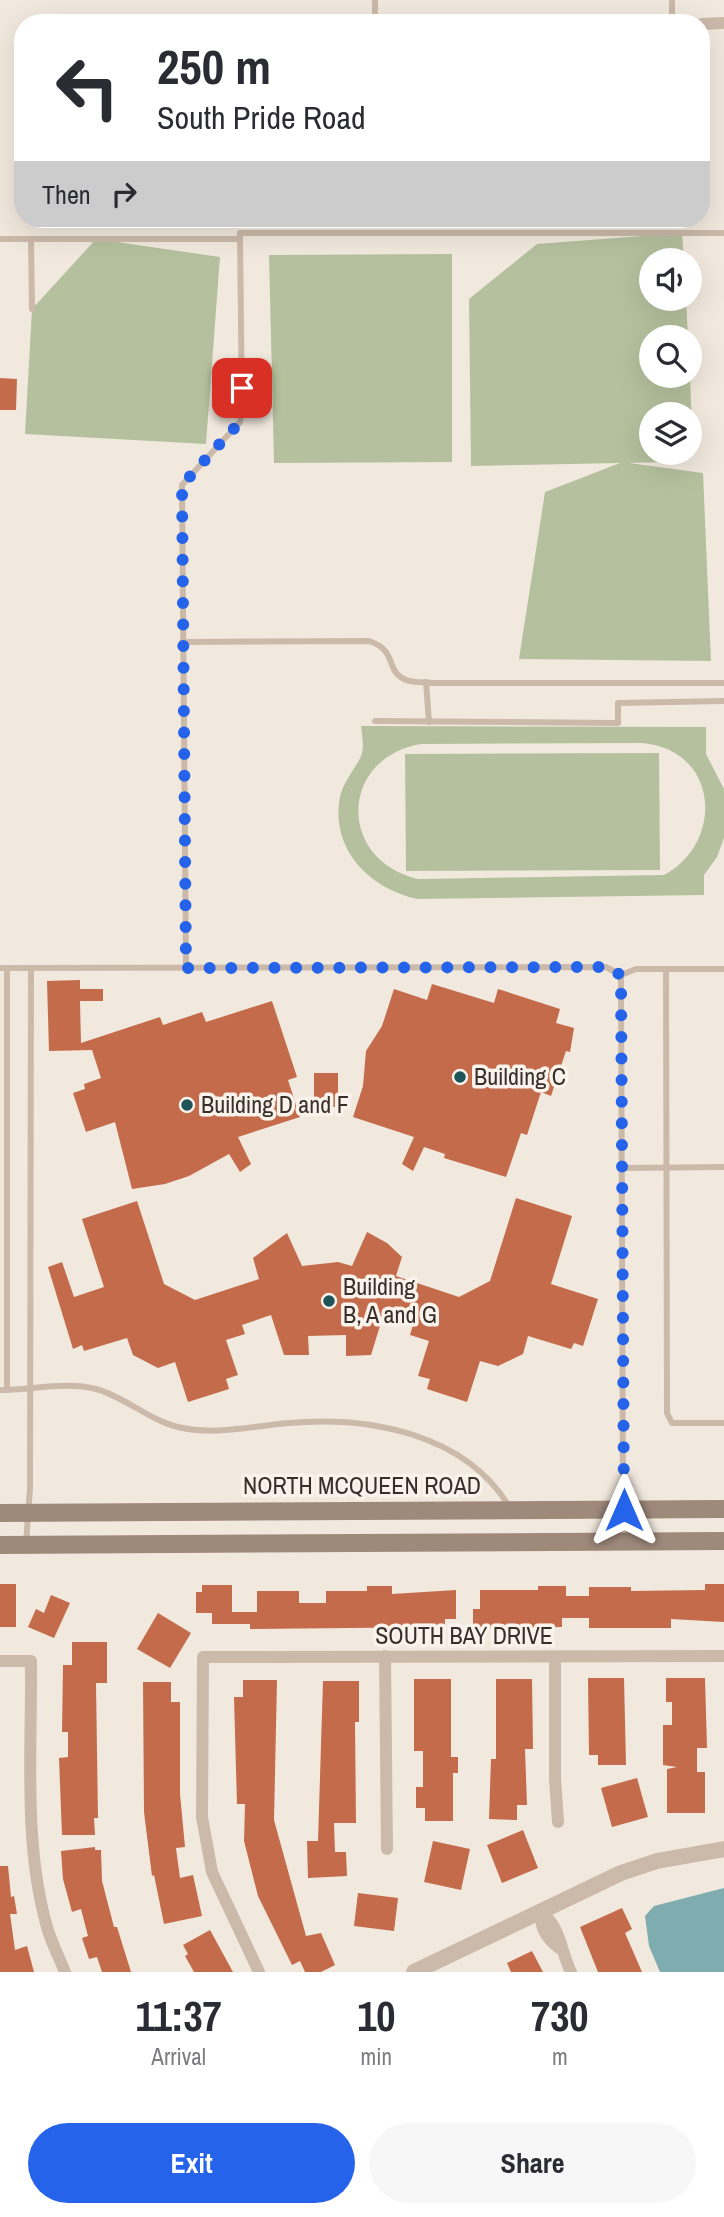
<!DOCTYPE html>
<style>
body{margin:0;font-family:"Archivo Narrow",sans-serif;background:#f7f7f7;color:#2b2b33;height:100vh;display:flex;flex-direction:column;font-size:26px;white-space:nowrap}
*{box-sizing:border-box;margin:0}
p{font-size:23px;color:#7c7c81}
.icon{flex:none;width:38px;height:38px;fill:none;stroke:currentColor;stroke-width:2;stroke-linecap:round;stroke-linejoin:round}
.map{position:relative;height:1972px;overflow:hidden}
.side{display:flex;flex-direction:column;background:#fff;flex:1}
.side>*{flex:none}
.hud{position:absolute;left:14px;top:14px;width:696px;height:214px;border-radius:28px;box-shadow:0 7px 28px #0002;background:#fff;color:#2b2b33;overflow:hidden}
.buttons{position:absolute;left:639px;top:248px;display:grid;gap:14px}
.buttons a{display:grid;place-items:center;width:63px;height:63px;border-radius:50%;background:#fff;box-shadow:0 7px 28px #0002;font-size:35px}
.pin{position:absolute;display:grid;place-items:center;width:60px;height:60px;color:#fff;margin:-30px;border-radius:14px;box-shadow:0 4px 10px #0006}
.me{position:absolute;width:77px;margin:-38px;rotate:0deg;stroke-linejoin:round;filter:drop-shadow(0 0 5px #0008)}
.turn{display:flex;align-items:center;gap:24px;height:147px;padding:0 28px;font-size:32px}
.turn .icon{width:91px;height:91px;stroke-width:2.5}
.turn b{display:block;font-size:49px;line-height:60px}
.then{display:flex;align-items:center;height:66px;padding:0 28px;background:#0003;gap:14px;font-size:26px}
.eta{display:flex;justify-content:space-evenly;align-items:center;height:119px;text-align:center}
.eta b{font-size:42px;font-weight:700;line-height:49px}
.button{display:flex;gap:14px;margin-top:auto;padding:14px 28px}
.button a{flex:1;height:80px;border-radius:42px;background:#2563eb;color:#fff;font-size:28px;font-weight:700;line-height:80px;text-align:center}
.button a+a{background:#f7f7f7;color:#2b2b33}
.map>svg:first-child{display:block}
</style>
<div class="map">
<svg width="724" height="1972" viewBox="0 0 724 1972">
<rect width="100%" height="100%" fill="#f2e9de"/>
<g fill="#b5c19e" fill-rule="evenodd">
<polygon points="682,233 684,261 651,261 651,299 686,299 688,338 651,338 651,376 690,375 692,429 690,432 690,415 651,415 651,453 673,453 666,462 629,463 703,473 711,661 519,659 545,492 620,463 471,466 469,299 537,244"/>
<polygon points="96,239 220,257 206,444 25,434 32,309"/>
<polygon points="452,254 452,462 274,463 269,255"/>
<path d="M 361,726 L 706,727 L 706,754 L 724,789 L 724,838 L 717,857 L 704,875 L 704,895 L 417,899 C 369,888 330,849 340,797 C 344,779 360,763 362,753 C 364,745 362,734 361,726 ZM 642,743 C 720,750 724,843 664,875 L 418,879 C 337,860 339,758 421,744 Z"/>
<polygon points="659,753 660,870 406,871 405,754"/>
</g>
<polygon fill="#7eacaf" points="724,1888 724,1972 660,1972 649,1946 645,1916 654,1906"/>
<g fill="#c46b4b">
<polygon points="0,378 17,379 16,410 0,410"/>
<polygon points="80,980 80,989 103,989 103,1001 80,1001 81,1043 160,1017 163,1025 202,1012 206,1022 272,1001 297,1077 288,1080 300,1117 238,1137 251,1164 240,1172 229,1154 189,1176 165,1184 132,1189 115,1122 86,1132 73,1093 85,1089 84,1084 101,1078 92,1050 49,1051 47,981"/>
<polygon points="432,984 494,1003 498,989 560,1009 556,1023 574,1028 570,1052 566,1051 551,1096 541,1092 527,1135 521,1133 506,1177 444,1158 445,1154 424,1147 413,1171 402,1164 414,1137 353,1117 363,1086 366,1051 382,1026 394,989 427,1000"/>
<rect x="314" y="1073" width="24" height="34"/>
<polygon points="516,1198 572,1216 551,1284 598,1299 583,1346 574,1343 571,1349 528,1336 523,1354 498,1366 480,1361 467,1402 427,1389 430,1379 418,1376 429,1341 410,1335 413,1325 383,1316 371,1355 346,1356 346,1335 308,1336 309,1355 284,1355 271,1315 242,1325 245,1334 226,1340 238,1375 226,1379 229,1389 188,1402 175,1362 158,1368 133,1355 127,1338 84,1351 82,1345 73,1349 48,1267 62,1262 74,1297 104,1287 82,1219 137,1201 164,1284 195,1300 259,1279 253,1258 287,1233 302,1266 338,1262 352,1266 367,1232 387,1243 402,1257 396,1276 459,1297 490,1281"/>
<rect x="0" y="1584" width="16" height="43"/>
<polygon points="705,1584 724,1584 724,1622 671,1619 671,1628 589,1628 589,1618 562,1618 562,1627 473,1629 473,1609 480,1609 480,1590 538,1590 538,1586 566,1586 566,1596 589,1596 589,1587 631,1587 631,1591 705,1590"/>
<polygon points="202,1585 232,1585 232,1612 257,1612 257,1591 299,1591 299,1603 326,1603 326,1591 367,1591 367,1586 392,1586 392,1594 456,1590 456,1619 445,1619 445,1627 250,1629 250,1624 212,1624 212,1613 196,1613 196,1592 202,1592"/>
<polygon points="51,1595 70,1603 54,1638 28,1627 36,1609 44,1613"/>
<polygon points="158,1613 191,1633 170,1668 137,1649"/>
<polygon points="72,1642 107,1642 107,1683 96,1683 98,1818 94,1818 95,1835 62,1835 59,1758 68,1757 68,1732 62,1732 63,1665 72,1665"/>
<polygon points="588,1678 624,1678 626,1765 598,1765 598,1755 589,1755"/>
<polygon points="666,1678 705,1678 707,1748 697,1748 697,1772 705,1772 705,1813 667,1813 667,1769 677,1767 663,1765 663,1725 672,1725 672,1702 666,1702"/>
<polygon points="414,1679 451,1679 451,1757 458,1757 458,1773 453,1773 453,1821 425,1821 425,1808 416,1808 416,1787 423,1787 423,1751 414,1751"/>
<polygon points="496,1679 532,1679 533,1749 525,1749 527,1805 517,1805 517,1820 489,1819 491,1759 496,1759"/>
<polygon points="243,1680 277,1680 274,1820 306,1936 321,1933 335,1965 321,1972 305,1972 300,1961 292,1965 258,1896 244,1841 245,1804 237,1804 234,1697 243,1697"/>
<polygon points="323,1681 359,1681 359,1722 355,1722 356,1823 334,1823 335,1852 346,1852 347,1876 308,1878 307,1841 318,1841"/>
<polygon points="143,1682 171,1682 171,1702 180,1702 180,1794 185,1847 176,1848 180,1878 193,1875 202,1916 164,1924 154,1875 152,1876 144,1812"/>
<polygon points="637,1778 648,1817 612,1827 601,1788"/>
<polygon points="523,1830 538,1868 502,1883 487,1845"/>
<polygon points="433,1841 470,1849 461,1890 424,1882"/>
<polygon points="95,1847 95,1850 101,1850 102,1881 114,1927 117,1927 131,1972 102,1972 97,1957 89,1959 82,1938 88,1936 81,1909 72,1912 63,1879 61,1851"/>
<polygon points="0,1866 8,1866 11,1897 14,1896 17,1914 10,1914 15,1950 27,1946 34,1972 0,1972"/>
<polygon points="358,1893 398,1898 394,1931 354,1926"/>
<polygon points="622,1908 632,1929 625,1933 642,1972 598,1972 580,1927"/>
<polygon points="210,1930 233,1972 194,1972 185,1956 188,1954 183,1945"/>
<polygon points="532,1951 543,1972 511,1972 507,1963"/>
</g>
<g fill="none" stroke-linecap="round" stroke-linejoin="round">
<g stroke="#cbbaaa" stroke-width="6">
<polyline points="375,0 375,23"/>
<polyline points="672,0 672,23"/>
<polyline points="0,239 240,239"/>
<polyline points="31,239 32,309"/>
<path d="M 182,642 L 369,641 C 399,651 384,671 406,680 C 413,683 426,682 434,683 L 724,683"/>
<polyline points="426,682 429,722"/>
<polyline points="375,721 618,723 618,703 724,701"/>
<polyline points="0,968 606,967 621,975 623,1510 631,1539"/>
<polyline points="7,968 7,1390"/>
<polyline points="186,968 182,485 240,422 242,412 240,233 724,233"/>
<polyline points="666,969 667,1413 672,1423 724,1423"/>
<polyline points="621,975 636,969 724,969"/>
<polyline points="623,1168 724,1167"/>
<path d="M 0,1390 C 30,1390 67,1381 96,1389 C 125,1397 149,1420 178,1427 C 215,1436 252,1426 289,1423 C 368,1416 466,1433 510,1508"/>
<polyline points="26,1544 30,1488 31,968"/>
</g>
<g stroke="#cbbaaa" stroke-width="12">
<polyline points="702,24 724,23"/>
<polyline points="385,1656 387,1849"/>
<polyline points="555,1657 555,1779 558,1822"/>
<path d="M 0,1661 L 31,1661 C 32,1747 23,1843 47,1927 C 51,1942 59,1957 65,1972"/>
<path d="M 540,1911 C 562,1929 559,1947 571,1972"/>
<path d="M 540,1911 C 541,1929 545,1937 559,1948"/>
<polyline points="259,1972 212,1872 202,1817 203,1657 724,1656"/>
</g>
<polyline stroke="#cbbaaa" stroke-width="16" points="414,1972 621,1873 657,1861 724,1849"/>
<g stroke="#9e897b" stroke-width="18">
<polyline points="0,1513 724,1509"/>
<polyline points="0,1545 724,1541"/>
</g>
</g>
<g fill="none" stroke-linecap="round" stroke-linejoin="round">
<polyline stroke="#2563eb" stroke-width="12" stroke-dasharray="0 21.6" points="242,388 240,422 182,485 186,968 606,967 621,975 624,1510"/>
</g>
<g fill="#1f5459" stroke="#faf3eb" stroke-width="2.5">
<circle cx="460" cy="1077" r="7"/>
<circle cx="187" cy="1105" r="7"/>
<circle cx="329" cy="1301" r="7"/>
</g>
<g text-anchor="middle" stroke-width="7" stroke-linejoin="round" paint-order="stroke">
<g font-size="24" fill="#382f2a" stroke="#faf3eb" text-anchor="start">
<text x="474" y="1085">Building C</text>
<text x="201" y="1113">Building D and F</text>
<text x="343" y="1295">Building<tspan x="343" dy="28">B, A and G</tspan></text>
</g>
<g font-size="24" fill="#382f2a" stroke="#faf3eb">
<text x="362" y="1494">NORTH MCQUEEN ROAD</text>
<text x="464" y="1644">SOUTH BAY DRIVE</text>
</g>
</g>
</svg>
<div class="buttons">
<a><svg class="icon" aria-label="sound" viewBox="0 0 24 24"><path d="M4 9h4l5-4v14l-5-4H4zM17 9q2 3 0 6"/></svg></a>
<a><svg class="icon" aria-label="search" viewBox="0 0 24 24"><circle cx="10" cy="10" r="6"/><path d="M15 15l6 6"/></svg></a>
<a><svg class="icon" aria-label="layers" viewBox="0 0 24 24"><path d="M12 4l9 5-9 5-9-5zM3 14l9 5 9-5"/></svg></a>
</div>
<div class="pin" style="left:242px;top:388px;background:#d93025"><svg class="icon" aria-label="arrive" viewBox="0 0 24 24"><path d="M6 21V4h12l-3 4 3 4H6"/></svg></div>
<svg class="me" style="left:624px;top:1510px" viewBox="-20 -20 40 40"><path d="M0-17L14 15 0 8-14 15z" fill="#2563eb" stroke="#fff" stroke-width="4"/></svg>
<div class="hud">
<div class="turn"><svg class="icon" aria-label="left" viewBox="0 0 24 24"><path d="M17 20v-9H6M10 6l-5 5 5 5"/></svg><div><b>250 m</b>South Pride Road</div></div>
<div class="then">Then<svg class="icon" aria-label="right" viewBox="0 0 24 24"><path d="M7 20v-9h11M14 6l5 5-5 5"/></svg></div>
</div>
</div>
<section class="side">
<div class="eta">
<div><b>11:37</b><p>Arrival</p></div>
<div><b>10</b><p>min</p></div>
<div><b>730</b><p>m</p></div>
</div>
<div class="button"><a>Exit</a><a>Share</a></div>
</section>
